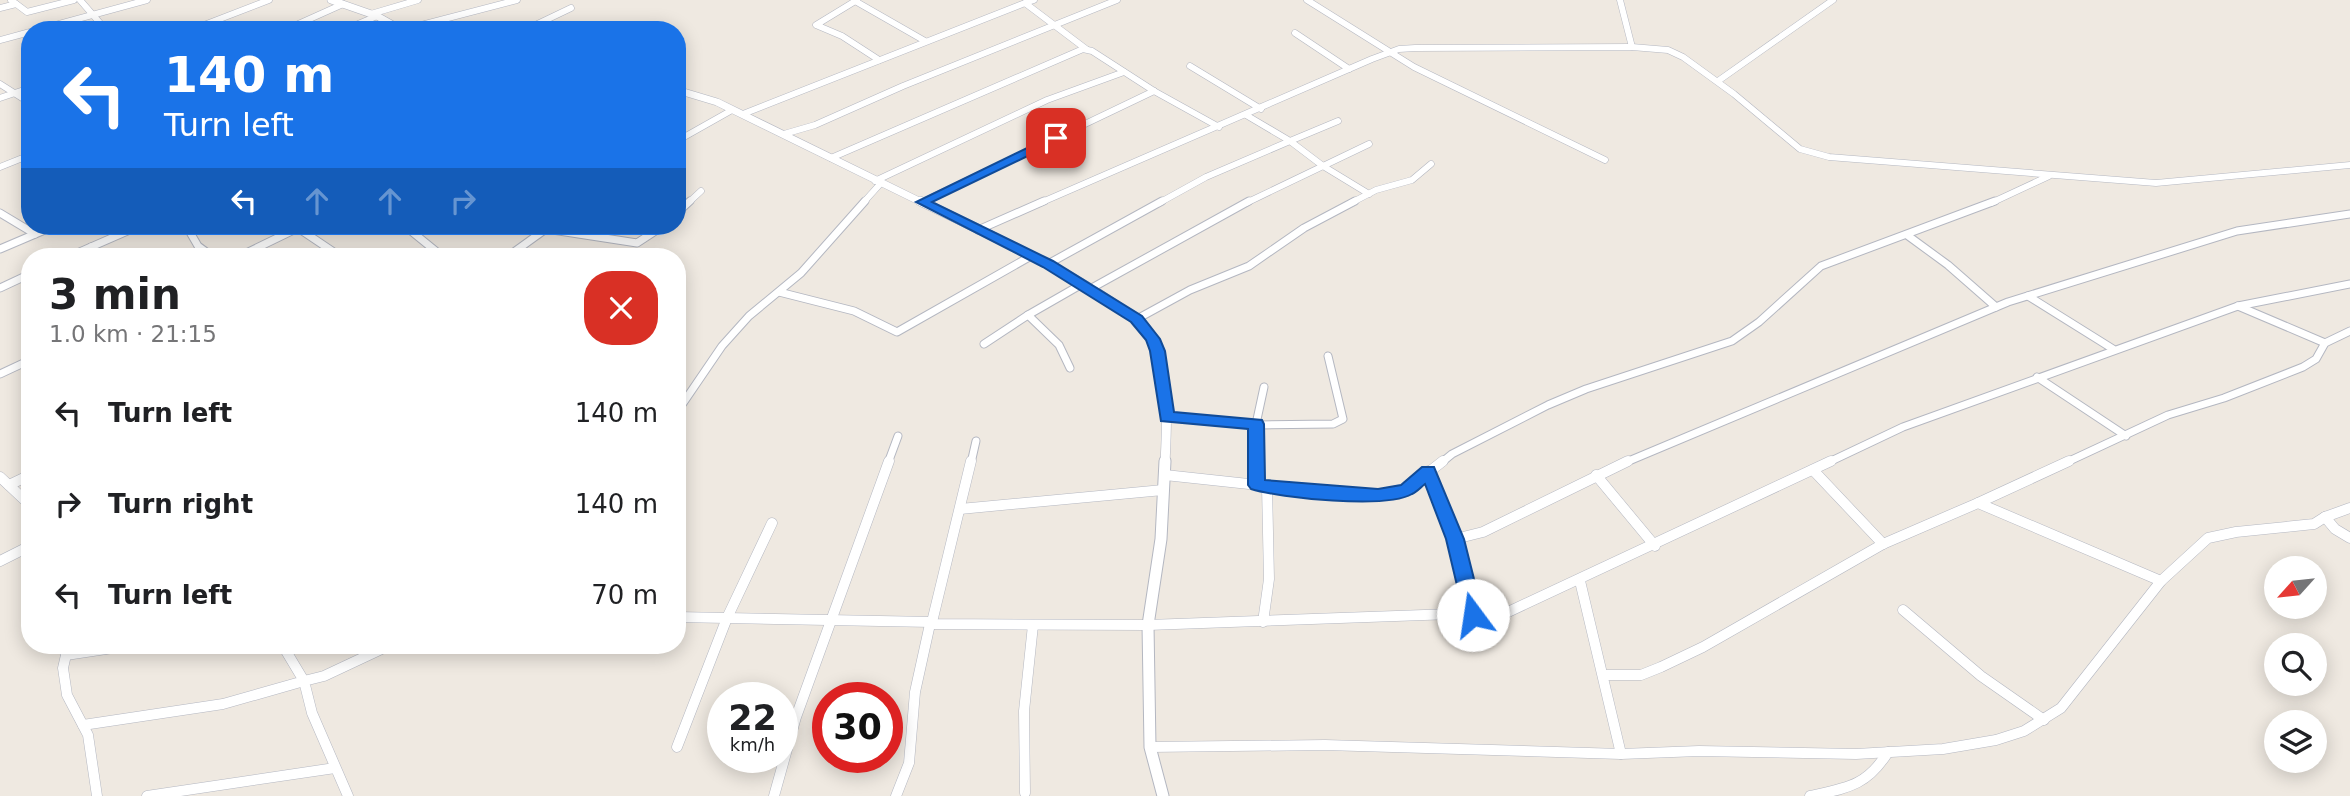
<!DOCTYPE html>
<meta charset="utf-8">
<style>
body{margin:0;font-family:"DejaVu Sans",sans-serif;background:#f2f2f2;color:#202124;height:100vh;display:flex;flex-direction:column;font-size:26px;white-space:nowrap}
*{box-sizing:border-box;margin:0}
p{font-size:23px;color:#757577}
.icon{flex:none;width:38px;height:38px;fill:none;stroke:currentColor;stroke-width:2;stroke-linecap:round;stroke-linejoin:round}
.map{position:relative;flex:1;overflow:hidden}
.drawer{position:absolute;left:21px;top:248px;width:665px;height:406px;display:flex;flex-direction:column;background:#fff;border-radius:28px;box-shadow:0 4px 18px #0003}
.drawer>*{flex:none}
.guide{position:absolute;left:21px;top:21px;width:665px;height:214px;border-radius:28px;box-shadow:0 4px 18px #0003;background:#1a73e8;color:#fff;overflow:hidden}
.needle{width:46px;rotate:243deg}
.buttons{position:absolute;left:2264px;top:556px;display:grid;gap:14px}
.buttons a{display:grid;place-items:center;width:63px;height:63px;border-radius:50%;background:#fff;box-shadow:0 4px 18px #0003;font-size:35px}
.speed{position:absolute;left:707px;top:682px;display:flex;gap:14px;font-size:35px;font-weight:700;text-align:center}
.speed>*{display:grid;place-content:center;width:91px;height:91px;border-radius:50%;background:#fff;box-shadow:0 4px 18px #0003;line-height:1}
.speed small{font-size:18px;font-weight:400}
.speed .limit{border:10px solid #d22;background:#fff;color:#111}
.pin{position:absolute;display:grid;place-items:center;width:60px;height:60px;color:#fff;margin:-30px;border-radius:14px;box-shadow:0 4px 10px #0006}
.me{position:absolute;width:77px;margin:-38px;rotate:346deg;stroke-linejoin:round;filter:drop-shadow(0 0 5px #0008)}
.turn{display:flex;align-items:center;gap:24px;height:147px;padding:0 28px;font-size:32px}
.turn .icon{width:91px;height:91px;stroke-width:2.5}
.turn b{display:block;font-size:49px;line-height:60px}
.lanes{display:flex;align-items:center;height:66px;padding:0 28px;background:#0003;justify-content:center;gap:35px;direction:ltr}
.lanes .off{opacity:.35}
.round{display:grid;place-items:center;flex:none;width:74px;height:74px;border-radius:28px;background:#f2f2f2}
.headline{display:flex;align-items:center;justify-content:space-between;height:119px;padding:0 28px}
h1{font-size:42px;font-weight:600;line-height:52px}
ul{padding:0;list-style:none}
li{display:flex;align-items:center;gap:21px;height:91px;padding:0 28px}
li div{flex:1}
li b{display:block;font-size:26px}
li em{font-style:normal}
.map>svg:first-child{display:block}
</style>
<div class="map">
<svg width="2350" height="796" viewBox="0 0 2350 796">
<rect width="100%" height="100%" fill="#efe9e1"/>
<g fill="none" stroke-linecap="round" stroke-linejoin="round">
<g stroke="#b4b7c1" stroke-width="7">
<g id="minor-far2">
<polyline points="11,0 27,12 74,0"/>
<polyline points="80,0 106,30"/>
<polyline points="857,0 816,25 842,36 879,60"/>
<polyline points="1034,0 1025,3 1086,49"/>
<polyline points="1307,0 1414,67 1605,160"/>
<polyline points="1620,0 1632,47"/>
<polyline points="855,1 925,41"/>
<polyline points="0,8 16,4"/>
<polyline points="371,14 418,0"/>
<polyline points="37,30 147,0"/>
<polyline points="81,30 100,24"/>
<polyline points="191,30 269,0"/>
<polyline points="285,30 343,4"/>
<polyline points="344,30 377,16"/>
<polyline points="402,30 517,0"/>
<polyline points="525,30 571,8"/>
<polyline points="1295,33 1349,69"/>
<polyline points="0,40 30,32"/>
<polyline points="1190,66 1261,109"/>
<polyline points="1718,81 1833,0"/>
<polyline points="0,84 30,103"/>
<polyline points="0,98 30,88"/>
<polyline points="743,114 1025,3"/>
<polyline points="1246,115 1290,141 1338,121"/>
<polyline points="784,134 815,125 903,86 1117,0"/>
<polyline points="677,141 732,110"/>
<polyline points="831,158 1083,49 1092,51 1154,91 1219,127"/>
<polyline points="0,167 30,155"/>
<polyline points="875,181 1047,100 1124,72"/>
<polyline points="922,202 1154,91"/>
<polyline points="688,203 701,191"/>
<polyline points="863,203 881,183"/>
<polyline points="1040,203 1372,59 1399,49 1415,48 1632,47 1668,50 1683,57 1734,94 1800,149 1829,157 2156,183 2350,165"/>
<polyline points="1159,203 1206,177 1290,141 1323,166 1369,194"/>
<polyline points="1246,203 1369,144"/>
<polyline points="1351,203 1376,190 1412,180 1431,164"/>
<polyline points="1991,203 2049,176"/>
</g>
</g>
<g stroke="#b4b7c1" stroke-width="9">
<g id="minor-far1">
<polyline points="0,213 35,234"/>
<polyline points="677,213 690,201"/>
<polyline points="405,226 443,257"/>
<polyline points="187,227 198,246 213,257"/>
<polyline points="298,228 341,257"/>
<polyline points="546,229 637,243 663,226"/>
<polyline points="978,230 1044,201"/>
<polyline points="1907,235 1948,265 1996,307"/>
<polyline points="91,247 102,257"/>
<polyline points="0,249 54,226"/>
<polyline points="68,257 139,226"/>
<polyline points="238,257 302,226"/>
<polyline points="507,257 550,226"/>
<polyline points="1048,264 1162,201"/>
<polyline points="0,288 30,274"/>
<polyline points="1090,289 1249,201"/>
<polyline points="779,292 854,311 897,332 1031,256"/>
<polyline points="2028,296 2113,349"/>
<polyline points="2238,306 2325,343"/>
<polyline points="1137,319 1190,290 1249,266 1304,228 1355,201"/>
<polyline points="984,344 1028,315"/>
<polyline points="1070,368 1059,345 1028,315 1082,284"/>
<polyline points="0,374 30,360"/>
<polyline points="2037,377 2126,436"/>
<polyline points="677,412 722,346 749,316 801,273 865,201"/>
<polyline points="1167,417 1260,425 1333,424 1343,419 1328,356"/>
<polyline points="888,463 898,436"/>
<polyline points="971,463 976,441"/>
<polyline points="1257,463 1256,424 1264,387"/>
<polyline points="1441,463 1452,454 1548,405 1586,389 1732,341 1759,322 1821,266 1995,201"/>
<polyline points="1624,463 2008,302 2237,231 2350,214"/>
<polyline points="1827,463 1903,427 2238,306 2350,284"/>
<polyline points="2065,463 2168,415 2224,398 2303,367 2316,359 2325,343 2350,331"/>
</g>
</g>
<g stroke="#b4b7c1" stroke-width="11">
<g id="minor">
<polyline points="1257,461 1257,485"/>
<polyline points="2069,461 1978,503 2161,581"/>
<polyline points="1813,470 1883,544"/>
<polyline points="1428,471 1455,539"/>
<polyline points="1165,475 1341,494 1378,495 1406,490 1443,461"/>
<polyline points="1596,475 1655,546"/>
<polyline points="0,477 30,505"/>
<polyline points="9,485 30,475"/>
<polyline points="960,509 1163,490"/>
<polyline points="2325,517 2350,508"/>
<polyline points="0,561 30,546"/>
<polyline points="1580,581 1621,754"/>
<polyline points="1903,610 1981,676 2044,720"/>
<polyline points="1473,615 1455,539 1483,532 1628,461"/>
<polyline points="677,617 932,622 930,624 1148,625 1508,612 1831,461"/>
<polyline points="932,622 971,461"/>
<polyline points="1263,622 1269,579 1267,486"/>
<polyline points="63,646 66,655 63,668 67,695 88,735 97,796"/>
<polyline points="66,655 126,646"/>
<polyline points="1603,675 1641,675 1661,667 1703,647 1883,544 1978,503"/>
<polyline points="83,725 223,704 304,681 283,646"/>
<polyline points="677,747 727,618 772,523"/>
<polyline points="1150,747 1325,745 1621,754 1699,751 1856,754 1943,749 1996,740 2024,731 2061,708 2161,581 2208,538 2236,532 2314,524 2325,517 2335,529 2350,538"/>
<polyline points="1025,793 1024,711 1033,625"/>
<polyline points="147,796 335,768"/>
<polyline points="348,796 312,713 304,681 324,676 388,646"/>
<polyline points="774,796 796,717 889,461"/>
<polyline points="896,796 909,763 915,692 930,624"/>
<path d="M 1810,796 C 1847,788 1867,786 1888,752"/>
</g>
</g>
<g stroke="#b4b7c1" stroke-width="8">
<g id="tertiary-far2">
<polyline points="331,0 377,16 402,30"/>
<polyline points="677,90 717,102 923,203"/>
</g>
</g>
<g stroke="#b4b7c1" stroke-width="10">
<path id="tertiary-far1" d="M 920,201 C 967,224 1134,299 1153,341 C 1170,377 1167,424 1165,463"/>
</g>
<g stroke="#b4b7c1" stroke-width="13">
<polyline id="tertiary" points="1163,796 1150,747 1148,625 1161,539 1165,461"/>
</g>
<use href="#minor-far2" stroke="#fff" stroke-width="6"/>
<use href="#minor-far1" stroke="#fff" stroke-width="7"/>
<use href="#minor" stroke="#fff" stroke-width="10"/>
<use href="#tertiary-far2" stroke="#fff" stroke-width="7"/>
<use href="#tertiary-far1" stroke="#fff" stroke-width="9"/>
<use href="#tertiary" stroke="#fff" stroke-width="11"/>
</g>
<path fill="#1a73e8" stroke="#114b97" stroke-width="2" d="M 1056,134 L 1061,135 L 1061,140 L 932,202 L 1053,261 L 1142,316 L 1160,339 L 1165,351 L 1174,412 L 1262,420 L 1264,424 L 1265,480 L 1378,489 L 1401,485 L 1422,467 L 1434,467 L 1464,539 L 1483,615 L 1480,621 L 1473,623 L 1467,621 L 1464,615 L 1446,539 L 1425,484 C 1421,487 1417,492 1412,494 C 1386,509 1280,498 1251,489 L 1248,485 L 1248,429 L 1161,421 L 1150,351 L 1146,340 L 1131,322 L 1043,267 L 916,202 Z"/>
</svg>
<div class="buttons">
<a><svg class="needle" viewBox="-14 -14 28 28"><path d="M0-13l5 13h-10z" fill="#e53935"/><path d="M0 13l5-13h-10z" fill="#757577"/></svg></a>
<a><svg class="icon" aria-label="search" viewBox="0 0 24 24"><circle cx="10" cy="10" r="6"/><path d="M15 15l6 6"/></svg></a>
<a><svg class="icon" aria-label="layers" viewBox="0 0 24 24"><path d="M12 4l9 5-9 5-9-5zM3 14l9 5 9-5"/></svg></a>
</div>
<div class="speed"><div>22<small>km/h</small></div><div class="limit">30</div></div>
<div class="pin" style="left:1056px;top:138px;background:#d93025"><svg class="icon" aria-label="arrive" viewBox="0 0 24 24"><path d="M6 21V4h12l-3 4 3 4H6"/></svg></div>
<svg class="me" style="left:1473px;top:615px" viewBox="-20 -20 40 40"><circle r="19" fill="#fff"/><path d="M0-13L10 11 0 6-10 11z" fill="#1a73e8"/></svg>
<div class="guide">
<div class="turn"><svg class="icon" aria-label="left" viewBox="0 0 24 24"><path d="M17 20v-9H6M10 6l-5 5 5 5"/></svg><div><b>140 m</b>Turn left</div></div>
<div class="lanes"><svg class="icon" aria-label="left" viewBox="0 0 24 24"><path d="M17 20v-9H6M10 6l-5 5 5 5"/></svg><svg class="icon off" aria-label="ahead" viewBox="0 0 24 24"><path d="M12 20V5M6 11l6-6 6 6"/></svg><svg class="icon off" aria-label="ahead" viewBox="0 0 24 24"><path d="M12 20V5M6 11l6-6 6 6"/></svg><svg class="icon off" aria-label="right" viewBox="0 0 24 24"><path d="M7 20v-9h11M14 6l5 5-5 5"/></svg></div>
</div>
<section class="drawer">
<div class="headline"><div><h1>3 min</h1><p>1.0 km · 21:15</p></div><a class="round" style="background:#d93025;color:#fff"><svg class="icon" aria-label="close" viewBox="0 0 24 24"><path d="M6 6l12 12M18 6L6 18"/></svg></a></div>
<ul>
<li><svg class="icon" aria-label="left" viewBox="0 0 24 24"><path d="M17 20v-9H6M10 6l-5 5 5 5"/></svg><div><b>Turn left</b></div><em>140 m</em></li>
<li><svg class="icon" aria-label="right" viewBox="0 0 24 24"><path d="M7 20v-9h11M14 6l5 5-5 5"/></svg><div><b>Turn right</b></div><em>140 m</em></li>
<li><svg class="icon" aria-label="left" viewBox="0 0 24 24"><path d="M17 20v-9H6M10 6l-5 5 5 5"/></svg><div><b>Turn left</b></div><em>70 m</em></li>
</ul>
</section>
</div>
